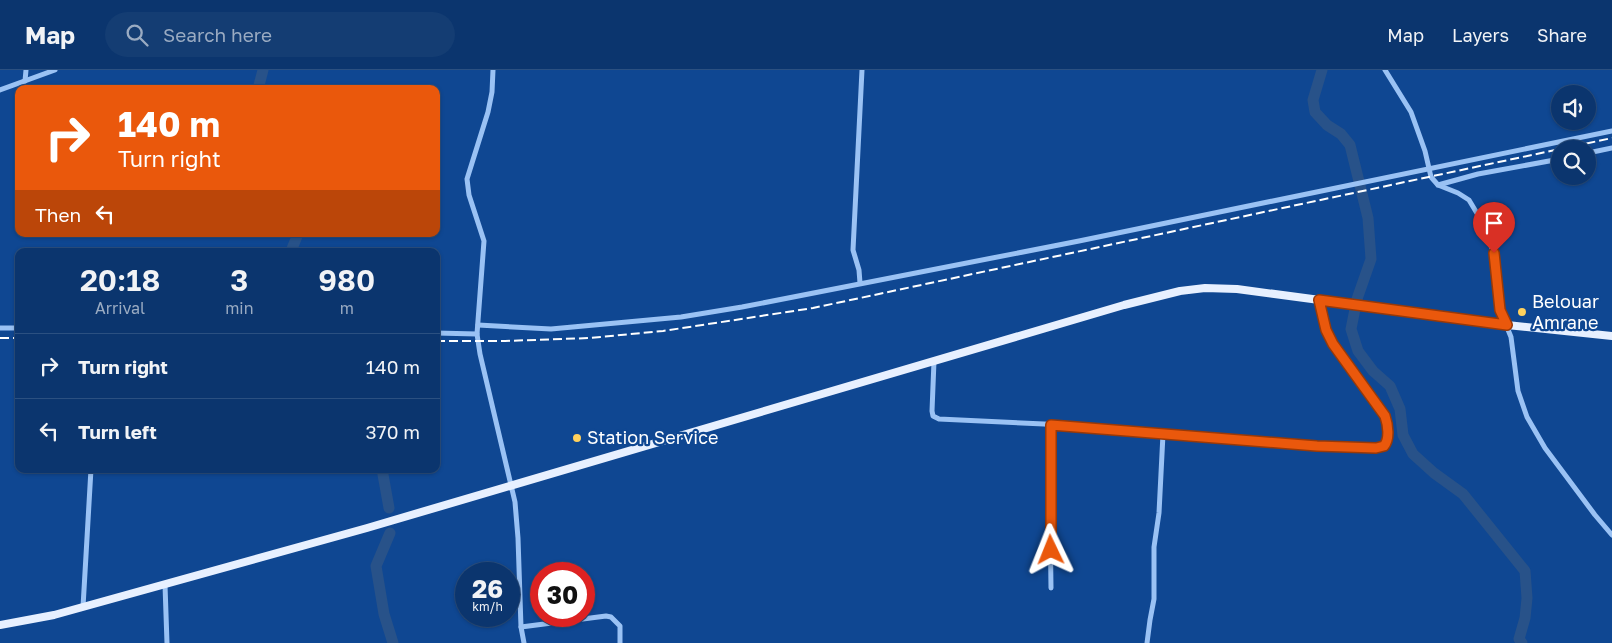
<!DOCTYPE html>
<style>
body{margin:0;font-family:"Golos Text",sans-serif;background:#143d73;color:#f1f3f6;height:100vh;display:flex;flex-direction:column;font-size:19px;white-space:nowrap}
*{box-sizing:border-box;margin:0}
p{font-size:16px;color:#9aabc2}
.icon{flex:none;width:28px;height:28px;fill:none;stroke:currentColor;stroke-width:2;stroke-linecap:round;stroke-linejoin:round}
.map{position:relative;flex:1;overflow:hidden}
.side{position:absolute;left:15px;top:178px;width:425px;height:225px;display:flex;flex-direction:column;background:#0b356e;border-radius:10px;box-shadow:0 1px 4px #0004,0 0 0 1px #2b5081}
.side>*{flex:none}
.guide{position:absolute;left:15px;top:15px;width:425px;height:152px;border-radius:10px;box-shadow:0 1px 4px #0004,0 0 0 1px #2b5081;background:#ea580c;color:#fff;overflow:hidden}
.buttons{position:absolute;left:1551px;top:15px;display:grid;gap:10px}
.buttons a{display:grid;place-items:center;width:45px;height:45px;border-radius:50%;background:#0b356e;box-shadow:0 1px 4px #0004,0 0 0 1px #2b5081;font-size:25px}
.speed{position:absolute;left:455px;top:492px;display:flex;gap:10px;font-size:25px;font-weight:700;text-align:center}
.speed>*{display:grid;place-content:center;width:65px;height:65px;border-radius:50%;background:#0b356e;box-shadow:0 1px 4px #0004,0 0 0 1px #2b5081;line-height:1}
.speed small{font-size:12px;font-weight:400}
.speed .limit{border:8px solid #d22;background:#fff;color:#111}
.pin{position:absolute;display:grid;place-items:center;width:42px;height:42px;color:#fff;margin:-51px -21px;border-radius:50% 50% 50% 0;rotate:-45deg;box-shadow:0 0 5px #0007}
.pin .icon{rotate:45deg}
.me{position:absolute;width:55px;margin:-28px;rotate:358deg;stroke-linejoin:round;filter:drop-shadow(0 0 4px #0008)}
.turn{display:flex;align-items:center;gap:18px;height:105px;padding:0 20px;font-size:22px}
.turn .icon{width:65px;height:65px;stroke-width:2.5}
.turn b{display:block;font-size:35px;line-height:42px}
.then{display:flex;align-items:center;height:48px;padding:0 20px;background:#0003;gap:10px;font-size:19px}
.eta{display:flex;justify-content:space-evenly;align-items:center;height:85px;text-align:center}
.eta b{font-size:30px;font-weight:600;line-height:35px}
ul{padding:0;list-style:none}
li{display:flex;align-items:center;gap:15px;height:65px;padding:0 20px;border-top:1px solid #2b5081}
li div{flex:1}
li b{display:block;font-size:19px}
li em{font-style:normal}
header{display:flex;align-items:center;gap:30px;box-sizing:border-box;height:70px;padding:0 25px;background:#0b356e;border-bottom:1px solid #2b5081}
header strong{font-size:24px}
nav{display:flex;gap:28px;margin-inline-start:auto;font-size:18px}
.search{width:350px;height:45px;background:#143d73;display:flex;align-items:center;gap:12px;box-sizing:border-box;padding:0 18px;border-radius:28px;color:#9aabc2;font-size:19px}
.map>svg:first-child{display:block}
</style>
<header>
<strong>Map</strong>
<div class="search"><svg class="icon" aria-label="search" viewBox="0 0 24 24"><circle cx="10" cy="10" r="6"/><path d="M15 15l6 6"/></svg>Search here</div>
<nav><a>Map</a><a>Layers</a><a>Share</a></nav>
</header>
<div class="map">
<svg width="1612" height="573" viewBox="0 0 1612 573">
<rect width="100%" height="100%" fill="#0f4792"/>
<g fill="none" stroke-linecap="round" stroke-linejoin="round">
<g stroke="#285289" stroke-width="11">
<polyline points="1322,0 1313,30 1315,42 1327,55 1341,64 1350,75 1368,148 1371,189 1357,229 1351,259 1358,281 1373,301 1390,316 1400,339 1403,365 1413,384 1434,403 1463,424 1525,501 1527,528 1525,548 1519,569 1522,573"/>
<polyline points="258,19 263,0"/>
<polyline points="291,181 298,164"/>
<polyline points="382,399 389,438"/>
<polyline points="390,463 376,496 384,544 393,573"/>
</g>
<g stroke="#9ac2f4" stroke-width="5">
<polyline points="493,0 492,22 488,42 467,109 469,125 484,171 477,264 480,284 515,432 518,468 521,557 524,573"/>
<polyline points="1385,0 1411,42 1425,81 1431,107 1438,115 1458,123 1469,130 1478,145 1494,183 1500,240 1511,267 1518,321 1527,347 1545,378 1595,445 1612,465"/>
<polyline points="25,11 26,0"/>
<polyline points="0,20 55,0"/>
<polyline points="1588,83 1612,78"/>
<polyline points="1438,115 1478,104 1560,89"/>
<polyline points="860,213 859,200 853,180 862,0"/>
<polyline points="478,255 551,259 681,247 742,237 1079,171 1612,61"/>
<polyline points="0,258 19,258"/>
<polyline points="436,263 477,264"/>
<polyline points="934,291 932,341 933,346 939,349 1044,354 1317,376 1376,378 1384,376 1387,373 1387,363 1385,346 1333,274 1326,260 1319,230"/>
<polyline points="1051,355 1050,443 1051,518"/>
<polyline points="165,515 167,573"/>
<polyline points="83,537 91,399"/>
<polyline points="521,557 606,546 611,547 620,556 620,573"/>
<polyline points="1147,573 1150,550 1154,529 1154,477 1159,443 1163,364"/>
</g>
<polyline stroke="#e7f0ff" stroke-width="8" points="0,555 54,545 367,458 1124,235 1180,221 1205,218 1237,219 1507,255 1612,266"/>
<g stroke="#fff" stroke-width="2" stroke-dasharray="9 4" stroke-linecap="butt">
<polyline points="1561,79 1612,68"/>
<polyline points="0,268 19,268"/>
<polyline points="436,271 505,271 590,268 663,261 813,238 1560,79"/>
</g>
</g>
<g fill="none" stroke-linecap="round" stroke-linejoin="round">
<g stroke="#983908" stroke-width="12">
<path id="route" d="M 1051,480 L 1051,355 L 1317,376 L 1376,378 L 1384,376 C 1390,369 1388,355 1385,346 L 1333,274 L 1326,260 L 1319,230 L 1507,255 L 1500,240 L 1494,183"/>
</g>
<use href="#route" stroke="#ea580c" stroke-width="9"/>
</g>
<g fill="#ffd15d" stroke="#0f4792" stroke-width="2">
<circle cx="1522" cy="242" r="5"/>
<circle cx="577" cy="368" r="5"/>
</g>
<g text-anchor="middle" stroke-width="4.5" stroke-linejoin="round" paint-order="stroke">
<g font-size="18" fill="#fff" stroke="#0f4792" text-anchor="start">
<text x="1532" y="238">Belouar<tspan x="1532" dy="21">Amrane</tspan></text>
<text x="587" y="374">Station Service</text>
</g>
</g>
</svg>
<div class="buttons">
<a><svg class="icon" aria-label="sound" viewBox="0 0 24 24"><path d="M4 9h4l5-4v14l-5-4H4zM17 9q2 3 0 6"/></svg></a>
<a><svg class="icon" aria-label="search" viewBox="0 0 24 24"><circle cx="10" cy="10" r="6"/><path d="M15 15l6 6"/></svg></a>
</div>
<div class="speed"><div>26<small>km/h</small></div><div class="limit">30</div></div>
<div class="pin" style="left:1494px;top:183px;background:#d93025"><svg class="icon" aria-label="arrive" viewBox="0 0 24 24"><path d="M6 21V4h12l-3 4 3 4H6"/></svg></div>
<svg class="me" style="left:1051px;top:480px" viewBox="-20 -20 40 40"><path d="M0-17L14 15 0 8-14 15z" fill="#ea580c" stroke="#fff" stroke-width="4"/></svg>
<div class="guide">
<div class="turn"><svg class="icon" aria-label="right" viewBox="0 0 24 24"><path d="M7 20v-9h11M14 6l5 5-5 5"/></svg><div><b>140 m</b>Turn right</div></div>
<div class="then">Then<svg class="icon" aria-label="left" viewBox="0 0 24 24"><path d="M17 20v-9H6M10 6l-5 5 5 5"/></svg></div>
</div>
<section class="side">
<div class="eta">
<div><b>20:18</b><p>Arrival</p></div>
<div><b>3</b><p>min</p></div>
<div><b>980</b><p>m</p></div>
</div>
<ul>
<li><svg class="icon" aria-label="right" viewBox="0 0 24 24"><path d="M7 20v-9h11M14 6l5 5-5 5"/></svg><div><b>Turn right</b></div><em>140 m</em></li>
<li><svg class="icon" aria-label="left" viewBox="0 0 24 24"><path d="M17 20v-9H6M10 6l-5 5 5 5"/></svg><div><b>Turn left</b></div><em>370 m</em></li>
</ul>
</section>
</div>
